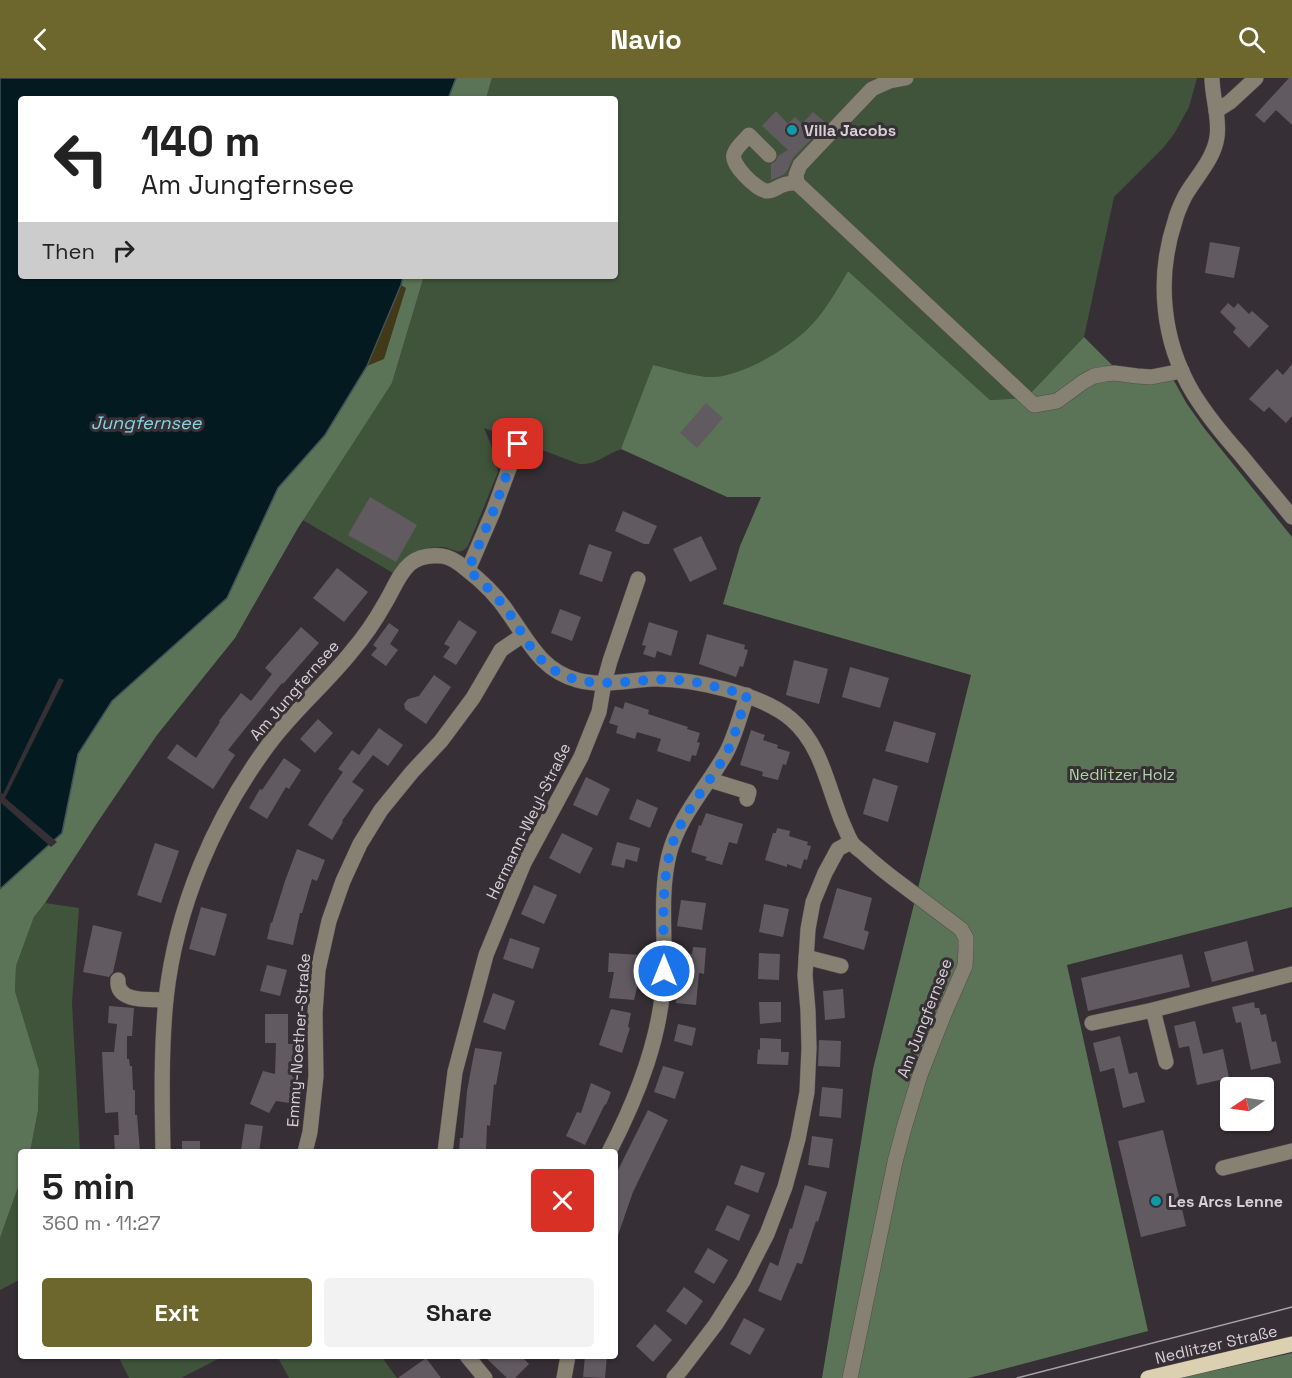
<!DOCTYPE html>
<meta charset="utf-8">
<style>
body{margin:0;font-family:"Space Grotesk",sans-serif;background:#f2f2f2;color:#222;height:100vh;display:flex;flex-direction:column;font-size:22px;white-space:nowrap}
*{box-sizing:border-box;margin:0}
p{font-size:20px;color:#767676}
.icon{flex:none;width:33px;height:33px;fill:none;stroke:currentColor;stroke-width:2;stroke-linecap:round;stroke-linejoin:round}
.map{position:relative;flex:1;overflow:hidden}
.side{position:absolute;left:18px;top:1071px;width:600px;height:210px;display:flex;flex-direction:column;background:#fff;border-radius:6px;box-shadow:0 2px 4px #0004}
.side>*{flex:none}
.hud{position:absolute;left:18px;top:18px;width:600px;height:183px;border-radius:6px;box-shadow:0 2px 4px #0004;background:#fff;color:#222;overflow:hidden}
.needle{width:39px;rotate:257deg}
.fabs{position:absolute;left:1220px;top:999px;display:grid;gap:12px}
.fabs a{display:grid;place-items:center;width:54px;height:54px;border-radius:6px;background:#fff;box-shadow:0 2px 4px #0004;font-size:30px}
.pin{position:absolute;display:grid;place-items:center;width:51px;height:51px;color:#fff;margin:-26px;border-radius:12px;box-shadow:0 3px 9px #0006}
.me{position:absolute;width:66px;margin:-33px;rotate:0deg;stroke-linejoin:round;filter:drop-shadow(0 0 4px #0008)}
.turn{display:flex;align-items:center;gap:21px;height:126px;padding:0 24px;font-size:27px}
.turn .icon{width:78px;height:78px;stroke-width:2.5}
.turn b{display:block;font-size:42px;line-height:51px}
.then{display:flex;align-items:center;height:57px;padding:0 24px;background:#0003;gap:12px;font-size:22px}
.round{display:grid;place-items:center;flex:none;width:63px;height:63px;border-radius:6px;background:#f2f2f2}
.headline{display:flex;align-items:center;justify-content:space-between;height:102px;padding:0 24px}
h1{font-size:36px;font-weight:700;line-height:45px}
.primary-button{display:flex;gap:12px;margin-top:auto;padding:12px 24px}
.primary-button a{flex:1;height:69px;border-radius:6px;background:#6d672d;color:#fff;font-size:24px;font-weight:700;line-height:69px;text-align:center}
.primary-button a+a{background:#f2f2f2;color:#222}
header{display:flex;justify-content:space-between;align-items:center;height:78px;padding:0 24px;background:#6d672d;color:#fff;font-size:27px;font-weight:700}
.map>svg:first-child{display:block}
</style>
<header><svg class="icon" aria-label="back" viewBox="0 0 24 24"><path d="M15 5l-7 7 7 7"/></svg>Navio<svg class="icon" aria-label="search" viewBox="0 0 24 24"><circle cx="10" cy="10" r="6"/><path d="M15 15l6 6"/></svg></header>
<div class="map">
<svg width="1292" height="1300" viewBox="0 0 1292 1300">
<rect width="100%" height="100%" fill="#362f35"/>
<g fill="#40543b">
<path d="M 492,0 L 1197,0 L 1189,29 L 1174,56 L 1163,70 L 1114,119 L 1084,259 L 1026,320 L 990,322 L 848,193 C 838,210 828,228 815,243 C 794,268 740,301 707,299 C 689,297 671,291 653,287 L 622,371 C 605,376 598,387 579,386 L 484,350 L 490,364 L 498,394 L 468,468 C 459,479 454,470 442,469 C 438,469 432,470 428,470 C 412,474 403,483 393,495 L 301,441 L 392,305 L 424,198 L 615,198 L 615,21 L 486,21 Z"/>
<polygon points="45,825 79,830 72,925 80,1074 30,1074 38,1033 39,992 15,913 16,888 34,839"/>
<polygon points="21,1101 21,1201 0,1212 0,1160"/>
<polygon points="118,1278 224,1278 181,1300 129,1300"/>
<polygon points="277,1278 381,1278 397,1300 289,1300"/>
</g>
<g fill="#5b7356">
<polygon points="456,0 492,0 486,21 448,21"/>
<path d="M 848,193 L 990,322 L 1026,320 L 1084,259 L 1127,302 L 1173,301 L 1187,326 L 1204,350 L 1292,459 L 1292,829 L 1067,887 L 1148,1253 L 969,1300 L 822,1300 L 873,991 L 971,597 L 723,526 L 740,468 L 761,419 L 727,419 L 621,371 L 653,287 C 671,291 689,297 707,299 C 740,301 794,268 815,243 C 828,228 838,210 848,193 Z"/>
<polygon points="403,198 424,198 392,305 298,450 235,560 157,657 99,742 45,825 34,839 16,888 15,913 39,992 38,1033 30,1074 21,1074 21,1101 0,1160 0,811 62,755 78,676 112,623 227,520 278,410 325,357 401,207"/>
<polygon points="1292,1275 1292,1300 1180,1300"/>
</g>
<polygon fill="#423919" points="401,207 406,210 384,281 367,288"/>
<polygon fill="#031b20" stroke="#425156" stroke-width="1.5" points="0,0 456,0 448,21 21,21 21,198 403,198 401,207 367,288 325,357 278,410 227,520 112,623 78,676 62,755 0,811"/>
<polygon fill="#362f35" points="59,600 64,602 5,720 57,764 51,769 0,724 0,714 3,716"/>
<g fill="#625a61">
<polygon points="1289,0 1292,0 1292,47 1276,32 1264,45 1255,37"/>
<polygon points="776,33 788,46 795,39 802,46 813,34 825,44 813,56 816,56 793,80 787,93 783,97 771,102 771,86 776,83 778,78 788,72 762,48"/>
<polygon points="1210,164 1240,169 1234,200 1205,195"/>
<polygon points="1228,225 1234,230 1238,225 1249,236 1252,233 1269,248 1249,270 1233,254 1236,250 1220,234"/>
<polygon points="1292,286 1292,338 1286,345 1269,329 1264,334 1249,321 1277,291 1283,297"/>
<polygon points="706,325 723,340 697,370 680,355"/>
<polygon points="370,419 417,447 396,484 348,457"/>
<polygon points="623,433 657,448 649,466 644,466 615,453"/>
<polygon points="701,458 717,491 690,504 673,471"/>
<polygon points="589,466 612,474 602,504 579,496"/>
<polygon points="337,490 368,514 344,544 313,520"/>
<polygon points="560,531 581,539 572,563 551,555"/>
<polygon points="459,542 477,554 456,587 443,579 450,569 444,566"/>
<polygon points="649,544 678,553 671,578 657,573 655,580 643,576 646,568 642,567"/>
<polygon points="389,545 399,552 390,566 398,572 386,588 371,577 377,570 373,567"/>
<polygon points="301,549 319,565 283,606 282,605 228,672 235,677 213,711 167,680 177,666 196,680 220,644 219,643 241,615 251,623 272,596 265,590"/>
<polygon points="707,556 745,567 744,571 748,572 743,589 740,588 736,599 699,586"/>
<polygon points="794,582 828,591 819,626 786,617"/>
<polygon points="850,589 889,600 880,630 842,619"/>
<polygon points="434,597 451,609 426,646 405,631 404,626 408,621 419,618"/>
<polygon points="625,624 649,632 648,636 688,649 687,651 700,655 697,664 700,665 696,678 692,677 690,684 657,673 661,661 637,654 635,661 616,655 618,648 609,645 615,628 623,631"/>
<polygon points="318,641 333,655 315,675 300,661"/>
<polygon points="894,643 936,655 928,685 885,673"/>
<polygon points="379,650 403,667 388,688 373,677 352,704 364,712 342,743 343,744 332,762 308,747 325,720 343,694 338,691 352,672 359,677"/>
<polygon points="751,652 765,657 763,662 778,667 777,670 790,674 786,687 783,686 778,702 762,698 763,694 740,687"/>
<polygon points="284,680 301,692 289,711 286,709 267,741 249,730 260,711 262,712"/>
<polygon points="586,699 610,711 597,738 573,727"/>
<polygon points="873,700 898,708 888,744 863,736"/>
<polygon points="637,721 658,730 650,750 629,741"/>
<polygon points="706,735 743,746 737,766 729,764 722,787 705,782 707,779 691,774 699,747 701,748"/>
<polygon points="777,750 790,753 789,758 808,764 807,767 811,768 807,782 804,781 801,791 787,786 787,789 765,782 773,755 776,755"/>
<polygon points="562,755 593,770 580,796 549,780"/>
<polygon points="617,764 640,770 637,784 626,781 624,790 611,787"/>
<polygon points="155,765 179,773 161,825 137,817"/>
<polygon points="297,771 325,782 317,803 312,801 302,835 300,835 293,867 267,861 271,844 272,845 285,803"/>
<polygon points="534,807 557,817 544,846 521,836"/>
<polygon points="837,810 872,820 864,852 869,854 864,872 823,860"/>
<polygon points="681,822 706,825 702,852 677,848"/>
<polygon points="764,826 789,831 783,859 759,854"/>
<polygon points="201,829 227,836 215,878 189,871"/>
<polygon points="93,847 122,854 113,894 109,899 83,894"/>
<polygon points="510,860 540,870 533,891 503,881"/>
<polygon points="1247,863 1254,893 1212,904 1204,874"/>
<polygon points="693,869 706,870 704,896 699,895 696,927 676,925 680,875 692,876"/>
<polygon points="609,875 641,877 640,897 634,922 609,920 614,894 608,894"/>
<polygon points="759,875 780,876 779,902 758,901"/>
<polygon points="1182,876 1190,909 1088,933 1081,900"/>
<polygon points="267,887 287,892 280,918 260,913"/>
<polygon points="843,911 845,940 825,942 823,913"/>
<polygon points="493,915 515,923 505,952 483,944"/>
<polygon points="759,924 781,924 781,944 760,946"/>
<polygon points="1254,924 1255,930 1259,930 1261,937 1266,936 1272,964 1276,963 1281,985 1251,992 1241,944 1236,945 1232,929"/>
<polygon points="109,928 134,930 132,958 127,958 127,981 129,981 130,988 132,988 133,1012 135,1012 135,1037 137,1037 140,1074 115,1074 114,1057 119,1057 118,1034 105,1035 102,974 114,974 117,946 108,945"/>
<polygon points="611,931 631,935 628,949 630,950 622,975 599,967"/>
<polygon points="265,936 288,936 288,966 293,966 292,999 294,999 290,1025 276,1023 269,1035 250,1026 263,993 275,996 276,965 265,965"/>
<polygon points="1195,943 1203,976 1223,971 1229,1000 1197,1007 1189,968 1179,970 1174,948"/>
<polygon points="678,946 696,950 692,968 674,963"/>
<polygon points="1120,958 1129,996 1137,994 1145,1024 1123,1030 1114,990 1100,994 1093,965"/>
<polygon points="760,960 781,961 781,974 789,974 788,987 757,986 758,971 760,972"/>
<polygon points="819,962 841,963 840,989 818,988"/>
<polygon points="475,970 502,974 496,1007 494,1006 490,1048 487,1047 486,1074 459,1074 460,1060 463,1060 467,1013"/>
<polygon points="663,988 684,994 675,1021 654,1014"/>
<polygon points="591,1005 611,1014 606,1027 605,1026 585,1067 566,1058 577,1034 581,1035"/>
<polygon points="822,1009 843,1011 841,1040 819,1038"/>
<polygon points="648,1032 668,1042 633,1114 617,1160 615,1160 615,1098"/>
<polygon points="245,1046 263,1048 259,1074 241,1072"/>
<polygon points="1163,1052 1186,1148 1141,1159 1118,1063"/>
<polygon points="812,1058 833,1061 829,1090 808,1087"/>
<rect x="182" y="1063" width="18" height="11"/>
<polygon points="741,1087 765,1095 758,1115 734,1106"/>
<polygon points="805,1107 827,1114 818,1144 816,1143 802,1186 797,1185 781,1223 758,1213 770,1184 778,1188 790,1150 792,1151"/>
<polygon points="727,1127 750,1137 739,1163 715,1152"/>
<polygon points="708,1170 728,1182 714,1206 694,1194"/>
<polygon points="684,1209 703,1223 686,1247 666,1233"/>
<polygon points="744,1240 765,1251 750,1277 730,1266"/>
<polygon points="655,1246 672,1262 653,1284 636,1268"/>
<polygon points="484,1278 521,1278 529,1286 515,1300 507,1300"/>
<polygon points="585,1278 607,1278 605,1300 583,1299"/>
<polygon points="426,1280 441,1300 398,1300"/>
</g>
<g fill="none" stroke-linecap="round" stroke-linejoin="round">
<g stroke="#534c52" stroke-width="16">
<g id="minor">
<path d="M 1212,0 C 1212,19 1220,40 1217,59 C 1214,81 1196,99 1185,118 C 1181,126 1177,135 1175,143 C 1156,200 1162,263 1193,315 C 1206,336 1223,357 1240,376 C 1257,397 1275,418 1292,439"/>
<polyline points="1216,33 1230,24 1256,0"/>
<path d="M 769,77 L 749,57 C 744,63 736,69 734,76 C 730,86 756,111 766,113 C 773,114 777,109 783,107 C 788,105 793,105 797,105 L 796,97 L 800,87 L 872,11 L 890,3 L 906,0"/>
<polyline points="797,105 1034,327 1057,323 1083,304 1094,298 1105,296 1114,295 1137,298 1151,299 1182,293"/>
<polyline points="468,492 493,434 518,366"/>
<polyline points="710,702 749,714 747,721"/>
<polyline points="806,879 841,888"/>
<path d="M 118,902 C 116,925 149,921 166,922"/>
<polyline points="1153,932 1166,984"/>
<polyline points="1092,945 1153,932 1292,896"/>
<path d="M 163,1074 C 162,1023 161,972 166,921 C 176,829 214,740 269,666 C 294,632 326,606 352,573 C 364,559 375,543 384,527 C 400,501 404,474 442,478 C 451,479 459,485 466,491 C 483,504 498,519 509,536 C 529,564 541,592 577,602 C 602,609 628,602 653,601 C 691,600 762,616 791,641 C 822,667 828,711 843,746 C 846,752 848,759 852,765 C 854,768 858,771 862,774 C 876,787 890,798 905,809 C 924,823 942,837 961,851 L 966,860 L 966,870 L 965,888 L 944,936 L 920,997 L 904,1050 L 895,1084 L 850,1300"/>
<polyline points="305,1074 310,1054 316,998 315,935 318,892 329,843 343,803 360,766 381,732 412,694 441,663 473,620 501,572 523,557"/>
<polyline points="445,1074 455,994 486,877 524,785 581,679 599,634 604,605 610,583 638,501"/>
<path d="M 609,1074 C 638,1018 663,955 664,891 C 665,854 660,814 669,777 C 678,740 706,710 725,677 C 734,662 741,635 747,617"/>
<polyline points="1223,1090 1292,1073"/>
<polyline points="467,1278 485,1300"/>
<polyline points="564,1300 568,1278"/>
<polyline points="674,1300 681,1292 716,1246 743,1203 767,1156 785,1109 798,1061 807,1014 809,970 808,933 805,897 808,851 813,824 825,795 838,771 851,764"/>
</g>
</g>
<g stroke="#534c52" stroke-width="16">
<polyline id="major" points="1148,1300 1292,1266"/>
</g>
<use href="#minor" stroke="#868172" stroke-width="15"/>
<use href="#major" stroke="#dbd1b0" stroke-width="15"/>
<polyline stroke="#a7a2a6" stroke-width="1.5" points="1017,1300 1292,1229"/>
</g>
<g fill="none" stroke-linecap="round" stroke-linejoin="round">
<path stroke="#1a73e8" stroke-width="10" stroke-dasharray="0 18" d="M 518,366 L 493,434 L 468,492 C 483,505 497,518 509,535 C 521,552 530,573 547,587 C 585,618 635,598 680,602 C 701,604 727,612 747,617 C 741,635 734,662 725,678 C 706,710 677,741 669,778 C 661,815 664,855 664,893"/>
</g>
<g fill="#0f9aa8" stroke="#362f35" stroke-width="2">
<circle cx="792" cy="52" r="6"/>
<circle cx="1156" cy="1123" r="6"/>
</g>
<g text-anchor="middle" stroke-width="6" stroke-linejoin="round" paint-order="stroke">
<g font-size="16" font-weight="bold" fill="#d5d0d4" stroke="#362f35" text-anchor="start">
<text x="804" y="58">Villa Jacobs</text>
<text x="1168" y="1129">Les Arcs Lenne</text>
</g>
<g font-size="16" fill="#d5d0d4" stroke="#362f35">
<text transform="translate(294 612) rotate(-49)" y="6">Am Jungfernsee</text>
<text transform="translate(528 743) rotate(-64)" y="6">Hermann-Weyl-Straße</text>
<text transform="translate(924 940) rotate(-69)" y="6">Am Jungfernsee</text>
<text transform="translate(298 962) rotate(-86)" y="6">Emmy-Noether-Straße</text>
<text transform="translate(1216 1266) rotate(-13)" y="6">Nedlitzer Straße</text>
</g>
<g font-size="16" fill="#acd5a2" stroke="#362f35">
<text x="1122" y="702">Nedlitzer Holz</text>
</g>
<g font-size="18" font-style="italic" fill="#83d4e4" stroke="#362f35">
<text x="146" y="351">Jungfernsee</text>
</g>
</g>
</svg>
<div class="fabs">
<a><svg class="needle" viewBox="-14 -14 28 28"><path d="M0-13l5 13h-10z" fill="#e53935"/><path d="M0 13l5-13h-10z" fill="#767676"/></svg></a>
</div>
<div class="pin" style="left:518px;top:366px;background:#d93025"><svg class="icon" aria-label="arrive" viewBox="0 0 24 24"><path d="M6 21V4h12l-3 4 3 4H6"/></svg></div>
<svg class="me" style="left:664px;top:893px" viewBox="-20 -20 40 40"><circle r="17" fill="#1a73e8" stroke="#fff" stroke-width="3"/><path d="M0-11L8 9 0 5-8 9z" fill="#fff"/></svg>
<div class="hud">
<div class="turn"><svg class="icon" aria-label="left" viewBox="0 0 24 24"><path d="M17 20v-9H6M10 6l-5 5 5 5"/></svg><div><b>140 m</b>Am Jungfernsee</div></div>
<div class="then">Then<svg class="icon" aria-label="right" viewBox="0 0 24 24"><path d="M7 20v-9h11M14 6l5 5-5 5"/></svg></div>
</div>
<section class="side">
<div class="headline"><div><h1>5 min</h1><p>360 m · 11:27</p></div><a class="round" style="background:#d93025;color:#fff"><svg class="icon" aria-label="close" viewBox="0 0 24 24"><path d="M6 6l12 12M18 6L6 18"/></svg></a></div>
<div class="primary-button"><a>Exit</a><a>Share</a></div>
</section>
</div>
